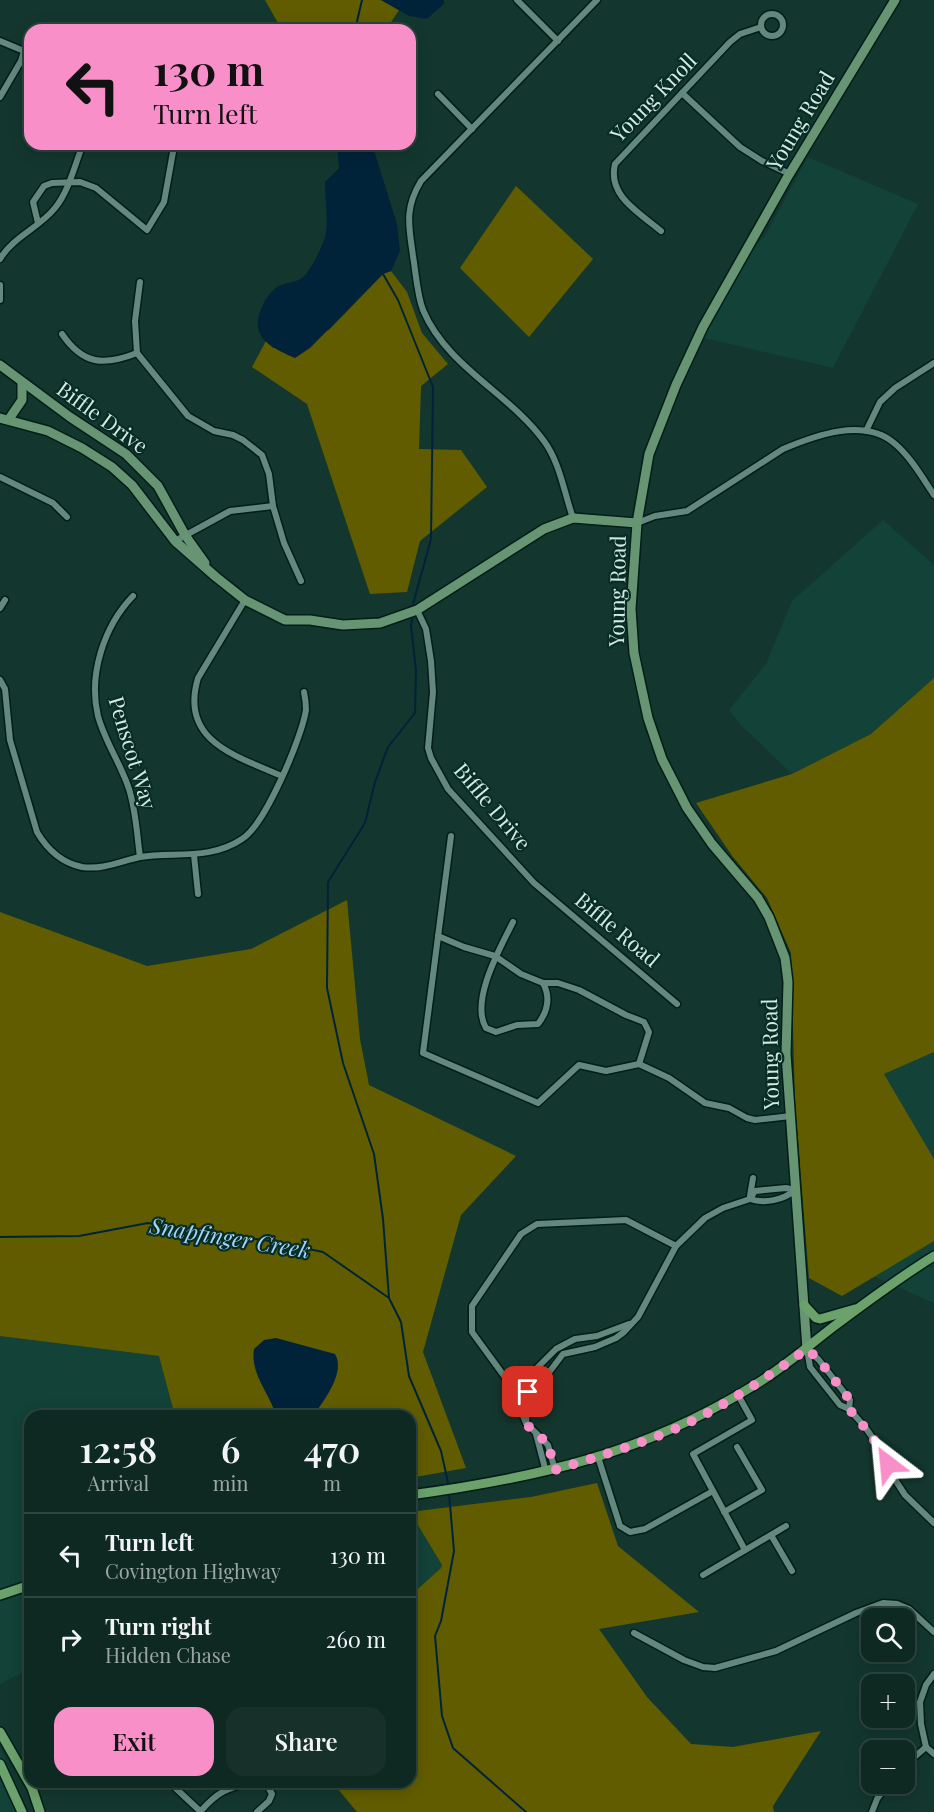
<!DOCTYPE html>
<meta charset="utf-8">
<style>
body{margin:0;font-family:"Playfair Display",serif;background:#17312a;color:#f1f3f6;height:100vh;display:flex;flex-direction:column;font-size:22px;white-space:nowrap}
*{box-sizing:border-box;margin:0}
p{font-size:20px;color:#9ba6a5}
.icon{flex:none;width:33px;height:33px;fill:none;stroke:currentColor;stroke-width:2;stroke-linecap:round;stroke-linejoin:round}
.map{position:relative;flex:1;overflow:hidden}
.side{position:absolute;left:24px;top:1410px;width:392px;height:378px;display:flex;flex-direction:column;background:#0e2922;border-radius:18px;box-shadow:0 3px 15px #0003,0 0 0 2px #2e4540}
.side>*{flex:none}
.banner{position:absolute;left:24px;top:24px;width:392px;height:126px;border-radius:18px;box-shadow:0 3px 15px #0003,0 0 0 2px #2e4540;background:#f98fc9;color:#111;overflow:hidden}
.fabs{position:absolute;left:861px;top:1608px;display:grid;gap:12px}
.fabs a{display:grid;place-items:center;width:54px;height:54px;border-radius:12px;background:#0e2922;box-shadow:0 3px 15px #0003,0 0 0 2px #2e4540;font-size:30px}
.pin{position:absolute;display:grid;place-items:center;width:51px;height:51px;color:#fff;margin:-26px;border-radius:12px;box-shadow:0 3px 9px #0006}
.me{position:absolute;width:66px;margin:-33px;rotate:331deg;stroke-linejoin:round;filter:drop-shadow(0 0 4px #0008)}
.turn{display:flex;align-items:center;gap:21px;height:126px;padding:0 30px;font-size:27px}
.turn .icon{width:78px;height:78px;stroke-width:2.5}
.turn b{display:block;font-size:42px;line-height:51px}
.eta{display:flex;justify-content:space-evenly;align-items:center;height:102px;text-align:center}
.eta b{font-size:36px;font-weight:600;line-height:42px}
.primary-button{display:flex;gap:12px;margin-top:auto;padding:12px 30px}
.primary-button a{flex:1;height:69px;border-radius:18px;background:#f98fc9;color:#111;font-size:24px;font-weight:600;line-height:69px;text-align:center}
.primary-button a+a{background:#17312a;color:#f1f3f6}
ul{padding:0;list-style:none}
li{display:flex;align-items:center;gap:18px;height:84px;padding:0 30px;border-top:2px solid #2e4540}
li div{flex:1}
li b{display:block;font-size:22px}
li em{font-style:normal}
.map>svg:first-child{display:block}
</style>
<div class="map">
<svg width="934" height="1812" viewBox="0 0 934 1812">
<rect width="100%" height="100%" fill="#13372e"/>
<g fill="#124238">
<polygon points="808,157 918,204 833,368 704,338 739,263 765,236"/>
<polygon points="883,520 934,565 934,678 871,734 792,774 741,725 729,710 766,664 792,601"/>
<polygon points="933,1052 934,1052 934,1159 884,1074"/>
<polygon points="934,1238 934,1303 873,1276"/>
<polygon points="0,1336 160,1356 175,1416 30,1416 30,1669 0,1684"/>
<polygon points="410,1513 442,1565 441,1568 410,1596"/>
<polygon points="0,1748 3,1753 28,1812 0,1812"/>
</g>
<g fill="#625c01">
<polygon points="265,0 381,0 399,10 386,30 282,30"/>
<polygon points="516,186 593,259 529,337 460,268"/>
<polygon points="391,271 407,292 422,333 448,364 421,386 419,449 461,450 487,487 420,541 407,592 370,594 307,404 252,367 266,341 273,348 329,330 383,274"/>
<polygon points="934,678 934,1052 884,1074 934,1159 934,1241 842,1296 809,1278 795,1103 791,953 767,898 733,857 696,803 792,774 871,734"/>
<polygon points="347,900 360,1039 369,1085 516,1156 461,1215 423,1352 466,1468 410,1478 410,1416 175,1416 159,1356 0,1336 0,912 147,966 251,949"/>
<polygon points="597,1483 618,1546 699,1612 599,1629 647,1697 691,1744 733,1747 821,1731 773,1806 774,1812 357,1812 332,1782 410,1782 410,1596 441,1568 442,1565 410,1512 531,1497"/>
</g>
<g fill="#00233a">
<polygon points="381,0 444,0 444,4 427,19 409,16"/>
<path d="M 337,144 L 372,144 L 397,224 L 400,251 L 391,271 L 383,274 L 310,348 L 295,358 C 272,348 249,338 261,309 C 264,301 270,292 277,287 C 287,281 298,284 306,274 C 314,264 323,245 326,233 C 328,217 325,198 325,182 L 339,168 Z"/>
<path d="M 276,1338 L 335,1354 C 346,1372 324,1401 313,1416 L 276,1416 C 270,1393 250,1375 254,1349 L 264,1340 Z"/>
</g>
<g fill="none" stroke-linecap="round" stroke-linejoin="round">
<g stroke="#00233a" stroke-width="2">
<polyline points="355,30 362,0"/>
<polyline points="383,274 398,300 433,387 431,539 413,604"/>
<polyline points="0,1237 79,1236 148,1223 270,1241 323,1252 389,1298 401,1322 409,1376 441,1451 449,1487"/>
<polyline points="389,1298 383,1219 374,1154 343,1063 327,988 328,882 365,823 375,782 388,747 415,713 416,670 411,626 412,619"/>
<polyline points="449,1493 454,1551 441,1621 435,1636 442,1716 453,1748 526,1812"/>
</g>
<g stroke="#031d17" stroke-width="9">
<g id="street">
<polyline points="517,0 558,41"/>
<circle cx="772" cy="25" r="11"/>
<polyline points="0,41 24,51 21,61 0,97"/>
<polyline points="682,93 740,147 762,161 790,174"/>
<polyline points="438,94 472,129"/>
<polyline points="38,223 33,202 44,186 52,183 80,182 96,188 147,230 164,202 173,152 173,144"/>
<path d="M 661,231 C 640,213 607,196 615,164 L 730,42 L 740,34 L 761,27"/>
<path d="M 0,259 C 13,237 39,228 55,208 C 69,191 75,164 83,144"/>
<polyline points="140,282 135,321 137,353 188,416 214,431 233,435 243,440 262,455 269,474 273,506 284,543 301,581"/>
<polyline points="0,285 0,300"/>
<path d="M 62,334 C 83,365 104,366 137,353"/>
<polyline points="866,431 880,402 895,388 934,363"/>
<polyline points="0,477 53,503 67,517"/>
<path d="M 573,518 C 564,492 560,463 544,441 C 509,393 447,367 423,310 C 417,294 416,274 413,256 C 409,226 404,209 421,181 L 597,0"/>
<path d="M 637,523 L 655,516 L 687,511 L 783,449 C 814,436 863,417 894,443 C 910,456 922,477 934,495"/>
<polyline points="175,541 230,511 273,506"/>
<path d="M 133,596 C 104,626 88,675 98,716 C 105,742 121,764 129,789 C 136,811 137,835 140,857"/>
<path d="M 245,600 L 198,678 C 179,741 236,756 282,776"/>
<polyline points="0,608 5,600"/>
<polyline points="417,610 426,629 431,661 433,692 428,748 431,758 448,789 534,883 677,1004"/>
<path d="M 0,680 L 5,689 L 10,740 L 37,832 C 47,849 62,863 82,867 C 103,870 121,861 140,857 C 175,852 211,860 242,839 C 265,825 302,737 306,710 C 306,704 305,697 304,692"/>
<polyline points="451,836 423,1053 538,1103 579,1065 606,1071 639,1064 669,1078 705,1103 729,1108 747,1118 755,1120 791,1116"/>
<polyline points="194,855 198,894"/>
<path d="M 513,922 C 500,948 470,1001 486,1028 L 496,1032 L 517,1025 L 538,1024 C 548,1011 551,998 543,983"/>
<polyline points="438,936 464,947 495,956 521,974 543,983 558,983 579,990 626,1015 644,1022 649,1032 639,1064"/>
<polyline points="750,1196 753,1178"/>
<path d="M 750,1199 C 764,1204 784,1200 795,1190"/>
<polyline points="807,1349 810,1367 840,1405 849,1409 865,1427 882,1451 894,1478 905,1495 934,1523"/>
<polyline points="808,1350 819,1360 850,1400 849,1409"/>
<polyline points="528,1392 520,1391 507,1380 472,1332 472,1306 521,1234 537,1224 626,1220 676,1246"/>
<polyline points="738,1395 752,1420 693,1454 745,1550"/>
<polyline points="526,1423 528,1392 547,1375 563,1354 595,1347 616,1338 624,1332 638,1317 676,1246 705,1218 723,1208 750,1199 755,1191 786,1188 795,1190"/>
<polyline points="536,1434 546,1472"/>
<polyline points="598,1457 620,1526 630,1532 645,1529 713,1491"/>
<polyline points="555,1470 548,1445 526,1423 521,1411 520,1391 533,1372 556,1349 575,1339 597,1336 629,1324"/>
<polyline points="724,1512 762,1490 737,1447"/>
<polyline points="771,1535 792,1571"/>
<polyline points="703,1575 786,1526"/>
<polyline points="634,1633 684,1660 703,1667 715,1668 776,1651 856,1613 883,1603 897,1604 909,1609 934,1632"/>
<polyline points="934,1674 926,1685 920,1702 921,1724 926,1747 934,1754"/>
<polyline points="904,1766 926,1747"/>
<polyline points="169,1782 201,1812"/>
<polyline points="255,1782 267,1785 272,1794 269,1801 257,1812"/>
<path d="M 200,1812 C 218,1791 226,1789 252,1782"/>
<polyline points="872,1812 877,1799 888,1784"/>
</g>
</g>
<g stroke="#031d17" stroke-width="12">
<g id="secondary">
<polyline points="0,365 70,417 126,454 158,486 185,535 205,563"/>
<polyline points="0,418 48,431 82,448 112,467 132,485 175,541 216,577 245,600 285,620 310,620 343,625 380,623 417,610 544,529 573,518 637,523"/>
<polyline points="9,419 22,400 22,383"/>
<polyline points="807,1349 786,1054 788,982 785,958 769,917 758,898 712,844 687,808 662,759 648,718 634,653 631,609 637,523 649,454 676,385 703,327 787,178 895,0"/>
</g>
</g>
<g stroke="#031d17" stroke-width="12">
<g id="primary">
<polyline points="804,1305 816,1318 820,1319 855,1309"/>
<path d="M 410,1495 C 536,1478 643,1454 753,1386 C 782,1369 807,1347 833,1327 C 865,1303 900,1277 934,1256"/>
<polyline points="0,1595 30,1585"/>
<polyline points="0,1732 32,1788 40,1812"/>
<polyline points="0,1764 22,1812"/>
</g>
</g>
<use href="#street" stroke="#63887d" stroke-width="6"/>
<use href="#secondary" stroke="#679574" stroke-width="9"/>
<use href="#primary" stroke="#6ba26c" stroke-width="9"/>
</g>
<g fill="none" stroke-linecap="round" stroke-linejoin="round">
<path stroke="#f98fc9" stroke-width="10" stroke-dasharray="0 18" d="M 528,1392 L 526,1424 L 548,1444 L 555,1470 C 593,1458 631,1447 668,1432 C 718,1411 763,1380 807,1349 L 819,1360 L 850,1400 L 849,1409 C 864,1426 878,1443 888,1464"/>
</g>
<g text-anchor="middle" stroke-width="4.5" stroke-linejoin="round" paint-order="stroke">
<g font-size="21" fill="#d6eae3" stroke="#072d24">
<text transform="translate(654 98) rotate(-46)" y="7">Young Knoll</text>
<text transform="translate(801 121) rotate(-59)" y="7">Young Road</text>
<text transform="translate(102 418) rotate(36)" y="7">Biffle Drive</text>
<text transform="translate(618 591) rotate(-89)" y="7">Young Road</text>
<text transform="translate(132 753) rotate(73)" y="7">Penscot Way</text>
<text transform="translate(492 807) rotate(50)" y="7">Biffle Drive</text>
<text transform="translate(617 930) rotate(40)" y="7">Biffle Road</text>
<text transform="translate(771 1054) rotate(-91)" y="7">Young Road</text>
</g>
<g font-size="22" font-style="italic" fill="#a3d5fe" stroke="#072d24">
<text transform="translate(230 1238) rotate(9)" y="8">Snapfinger Creek</text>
</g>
</g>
</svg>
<div class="fabs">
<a><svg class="icon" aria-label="search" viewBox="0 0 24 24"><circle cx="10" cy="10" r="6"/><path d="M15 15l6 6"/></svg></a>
<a>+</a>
<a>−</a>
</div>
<div class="pin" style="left:528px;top:1392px;background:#d93025"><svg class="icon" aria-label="arrive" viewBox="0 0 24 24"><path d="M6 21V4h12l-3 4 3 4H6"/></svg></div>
<svg class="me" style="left:888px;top:1464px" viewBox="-20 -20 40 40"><path d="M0-17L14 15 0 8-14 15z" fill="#f98fc9" stroke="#fff" stroke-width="4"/></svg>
<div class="banner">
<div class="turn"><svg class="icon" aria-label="left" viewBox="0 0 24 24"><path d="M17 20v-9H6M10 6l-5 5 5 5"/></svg><div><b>130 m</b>Turn left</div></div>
</div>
<section class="side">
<div class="eta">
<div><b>12:58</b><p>Arrival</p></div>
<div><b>6</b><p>min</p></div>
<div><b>470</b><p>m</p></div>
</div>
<ul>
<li><svg class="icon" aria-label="left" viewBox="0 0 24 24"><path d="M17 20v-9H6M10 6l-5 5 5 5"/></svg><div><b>Turn left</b><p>Covington Highway</p></div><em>130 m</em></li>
<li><svg class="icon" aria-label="right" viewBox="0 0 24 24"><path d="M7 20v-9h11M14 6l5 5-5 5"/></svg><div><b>Turn right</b><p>Hidden Chase</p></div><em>260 m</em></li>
</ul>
<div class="primary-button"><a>Exit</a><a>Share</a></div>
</section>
</div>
